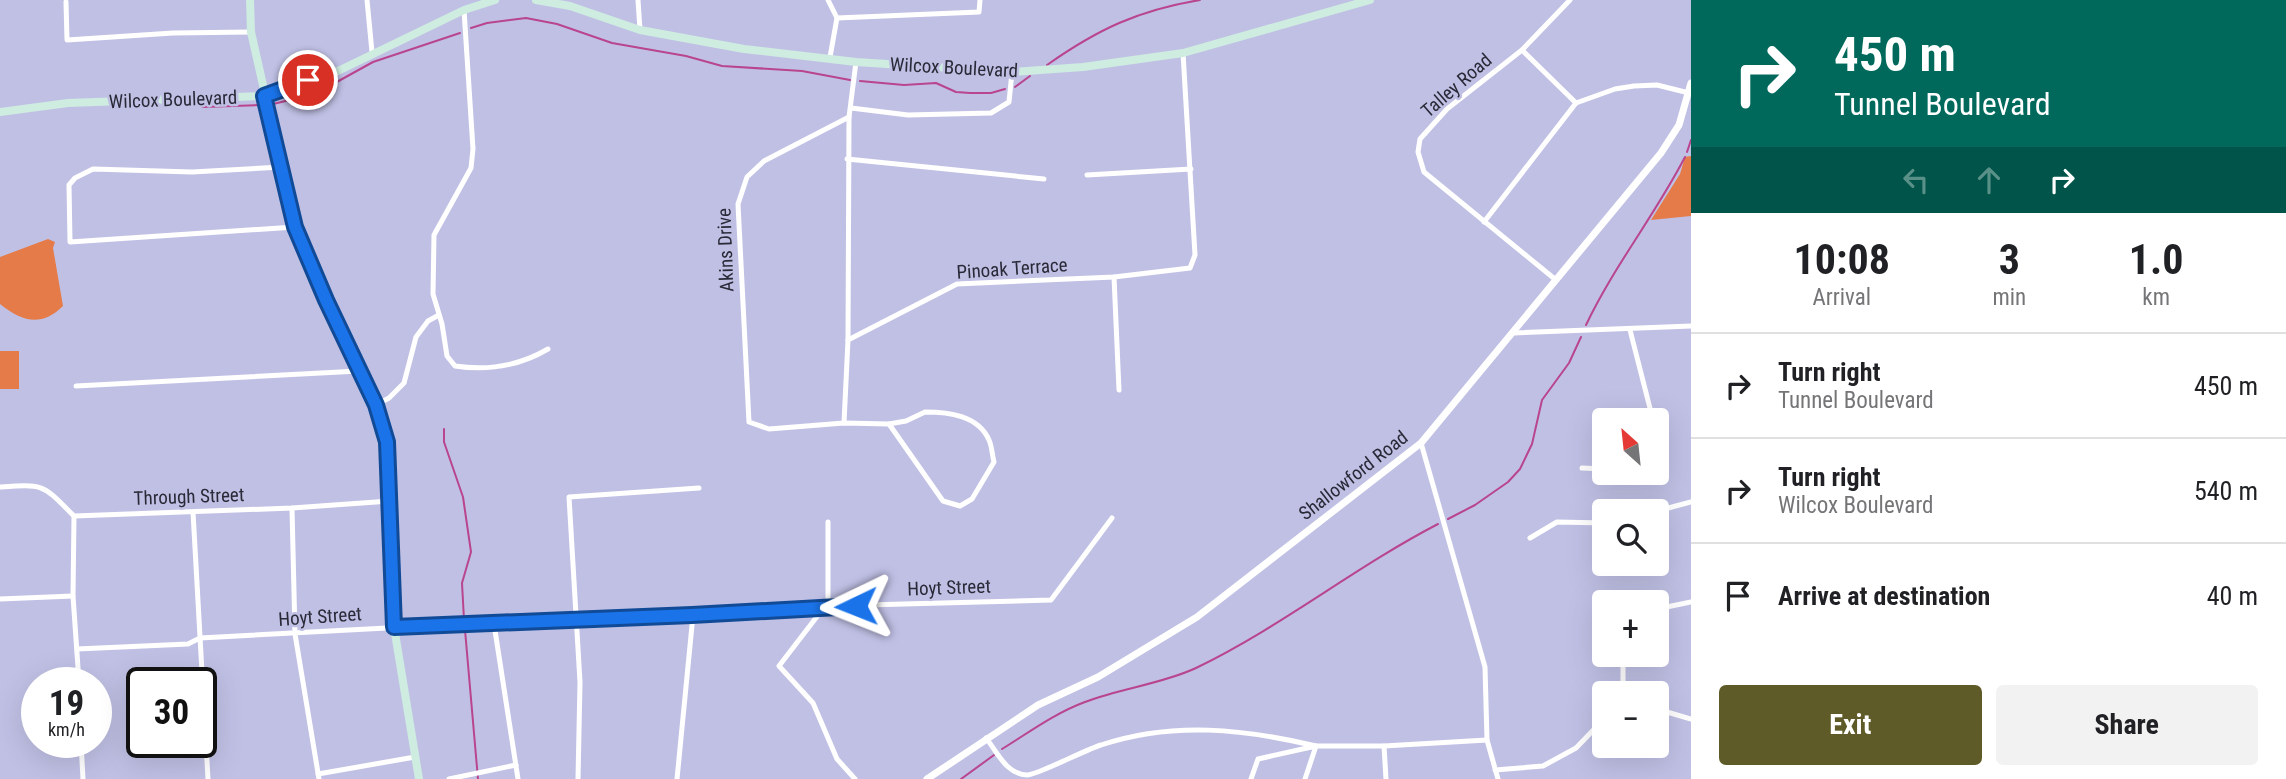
<!DOCTYPE html>
<meta charset="utf-8">
<style>
body{margin:0;font-family:"Roboto Condensed",sans-serif;background:#f2f2f2;color:#202124;height:100vh;display:flex;flex-direction:column;font-size:26px;white-space:nowrap}
*{box-sizing:border-box;margin:0}
p{font-size:23px;color:#757577}
.icon{flex:none;width:38px;height:38px;fill:none;stroke:currentColor;stroke-width:2;stroke-linecap:round;stroke-linejoin:round}
.map{position:relative;flex:1;overflow:hidden}
.side{display:flex;flex-direction:column;background:#fff;width:595px}
.side>*{flex:none}
.guide{background:#00695c;color:#fff;overflow:hidden}
.needle{width:46px;rotate:333deg}
.fabs{position:absolute;left:1592px;top:408px;display:grid;gap:14px}
.fabs a{display:grid;place-items:center;width:77px;height:77px;border-radius:7px;background:#fff;box-shadow:0 7px 28px #0002;font-size:35px}
.speed{position:absolute;left:21px;top:667px;display:flex;gap:14px;font-size:35px;font-weight:700;text-align:center}
.speed>*{display:grid;place-content:center;width:91px;height:91px;border-radius:50%;background:#fff;box-shadow:0 7px 28px #0002;line-height:1}
.speed small{font-size:18px;font-weight:400}
.speed .limit{border:4px solid #111;border-radius:10px;background:#fff;color:#111}
.pin{position:absolute;display:grid;place-items:center;width:60px;height:60px;color:#fff;margin:-30px;border:4px solid #fff;border-radius:50%;box-shadow:0 2px 7px #0007}
.me{position:absolute;width:77px;margin:-38px;rotate:268deg;stroke-linejoin:round;filter:drop-shadow(0 0 5px #0008)}
.turn{display:flex;align-items:center;gap:24px;height:147px;padding:0 28px;font-size:32px}
.turn .icon{width:91px;height:91px;stroke-width:2.5}
.turn b{display:block;font-size:49px;line-height:60px}
.lanes{display:flex;align-items:center;height:66px;padding:0 28px;background:#0003;justify-content:center;gap:35px;direction:ltr}
.lanes .off{opacity:.35}
.eta{display:flex;justify-content:space-evenly;align-items:center;height:119px;text-align:center}
.eta b{font-size:42px;font-weight:700;line-height:49px}
.action{display:flex;gap:14px;margin-top:auto;padding:14px 28px}
.action a{flex:1;height:80px;border-radius:7px;background:#5f5b28;color:#fff;font-size:28px;font-weight:700;line-height:80px;text-align:center}
.action a+a{background:#f2f2f2;color:#202124}
ul{padding:0;list-style:none}
li{display:flex;align-items:center;gap:21px;height:105px;padding:0 28px;border-top:2px solid #e0e0e0}
li div{flex:1}
li b{display:block;font-size:26px}
li em{font-style:normal}
main{display:flex;flex:1;min-height:0}
.map>svg:first-child{display:block}
</style>
<main>
<div class="map">
<svg width="1691" height="779" viewBox="0 0 1691 779">
<rect width="100%" height="100%" fill="#c0c0e5"/>
<g fill="#e47b48">
<polygon points="1691,156 1691,216 1651,220 1680,174 1685,157"/>
<path d="M 48,239 L 55,242 L 53,248 L 63,306 C 42,327 22,322 0,304 L 0,257 Z"/>
<rect x="0" y="351" width="19" height="38"/>
</g>
<g fill="none" stroke-linecap="round" stroke-linejoin="round">
<g stroke="#b8458d" stroke-width="2">
<polyline points="471,28 487,23 526,18 557,24 612,43 686,56 722,66 802,71 850,80"/>
<path d="M 1047,65 C 1098,29 1139,10 1200,0"/>
<polyline points="860,81 904,85 936,83 956,92 970,93 991,93 1005,89"/>
<polyline points="1015,87 1030,76"/>
<polyline points="273,104 315,94 373,62 460,33"/>
<polyline points="202,107 261,105"/>
<polyline points="1687,152 1691,140"/>
<path d="M 1586,325 C 1614,266 1655,215 1685,157"/>
<polyline points="444,429 444,442 463,497 471,552 462,583 464,620"/>
<polyline points="1448,519 1475,505 1508,482 1520,469 1532,444 1542,400 1569,363 1581,337"/>
<polyline points="465,630 478,779"/>
<path d="M 1002,749 C 1028,733 1055,713 1085,702 C 1121,688 1162,684 1196,668 C 1281,627 1355,567 1438,524"/>
<polyline points="961,779 994,755"/>
</g>
<g stroke="#fff" stroke-width="5">
<polyline points="367,0 372,52"/>
<polyline points="638,0 640,30"/>
<polyline points="828,0 837,18 830,57"/>
<polyline points="66,2 67,40 173,33 251,32"/>
<path d="M 464,10 L 473,149 L 471,168 L 434,235 L 433,294 L 442,324 L 447,356 L 455,366 C 488,371 519,366 548,349"/>
<polyline points="837,18 979,12 980,0"/>
<polyline points="1522,50 1576,103"/>
<polyline points="851,108 908,115 991,113 1009,102 1012,72"/>
<polyline points="849,117 764,161 747,177 738,204 749,422 769,429 844,423 889,424"/>
<polyline points="847,159 1044,179"/>
<polyline points="282,167 192,172 93,169 75,178 69,185 70,242 295,227"/>
<polyline points="1087,175 1191,169"/>
<polyline points="1484,222 1576,103 1615,89 1634,86 1657,85 1689,93"/>
<polyline points="1114,277 1119,390"/>
<polyline points="1556,280 1424,172 1418,152 1420,139 1447,109 1522,50 1570,0"/>
<polyline points="1630,330 1653,420"/>
<polyline points="1513,333 1691,326"/>
<polyline points="848,340 957,284 1114,277 1190,268 1195,255 1183,53"/>
<polyline points="76,386 359,371"/>
<polyline points="376,405 389,398 404,383 416,337 428,321 439,315"/>
<path d="M 925,412 C 948,412 978,415 989,440 C 992,446 992,455 994,462 L 972,499 L 960,506 L 943,501 L 889,424 L 906,421 Z"/>
<polyline points="844,423 848,340 849,117 856,62"/>
<polyline points="1657,438 1660,447 1657,451"/>
<polyline points="1421,443 1485,667 1487,740 1498,779"/>
<polyline points="1582,468 1605,469"/>
<path d="M 0,487 C 45,484 42,484 74,516 L 292,508 L 390,501"/>
<polyline points="292,508 295,634 319,779"/>
<polyline points="1657,511 1691,502"/>
<polyline points="193,512 208,779"/>
<polyline points="74,516 73,596 79,682"/>
<polyline points="828,522 828,606 822,610 779,666 813,703 837,759 855,779"/>
<polyline points="1530,538 1557,522 1605,523"/>
<polyline points="0,599 73,596"/>
<polyline points="1657,609 1691,602"/>
<polyline points="494,624 518,779"/>
<polyline points="77,649 188,644 200,638 575,618 693,615 828,606 1051,600 1112,518"/>
<polyline points="1623,654 1623,693"/>
<polyline points="1657,709 1691,719"/>
<path d="M 986,738 C 998,753 1006,774 1027,775 C 1035,776 1087,749 1101,745 C 1173,721 1244,729 1316,746 L 1305,779"/>
<polyline points="81,742 83,779"/>
<polyline points="1384,746 1386,779"/>
<polyline points="1495,770 1543,766 1576,748 1605,718"/>
<polyline points="318,774 415,757"/>
<polyline points="449,779 516,765"/>
<polyline points="578,779 580,682 569,497 699,488"/>
<polyline points="677,779 693,615"/>
<polyline points="1251,779 1258,759 1316,746 1384,746 1487,740"/>
</g>
<polyline stroke="#fff" stroke-width="7" points="927,779 1038,705 1098,677 1197,617 1421,443 1661,153 1679,125 1691,83"/>
<g stroke="#ceece0" stroke-width="8">
<polyline points="250,0 251,32 295,227 326,300 376,405 387,442 394,627 419,779"/>
<polyline points="536,0 570,6 640,30 744,49 856,62 1012,72 1083,67 1183,53 1370,0"/>
<polyline points="0,112 68,103 265,96 338,71 464,10 495,0"/>
</g>
</g>
<g fill="none" stroke-linecap="round" stroke-linejoin="round">
<g stroke="#114b97" stroke-width="18">
<polyline id="route" points="308,80 264,96 295,227 326,300 376,405 387,442 394,627 692,615 856,606"/>
</g>
<use href="#route" stroke="#1a73e8" stroke-width="12"/>
</g>
<g text-anchor="middle" stroke-width="5" stroke-linejoin="round" paint-order="stroke">
<g font-size="19" fill="#292937" stroke="#c0c0e5">
<text transform="translate(954 67) rotate(3)" y="7">Wilcox Boulevard</text>
<text transform="translate(1456 85) rotate(-41)" y="7">Talley Road</text>
<text transform="translate(173 99) rotate(-2)" y="7">Wilcox Boulevard</text>
<text transform="translate(725 250) rotate(-92)" y="7">Akins Drive</text>
<text transform="translate(1012 268) rotate(-4)" y="7">Pinoak Terrace</text>
<text transform="translate(1353 475) rotate(-38)" y="7">Shallowford Road</text>
<text transform="translate(189 496) rotate(-2)" y="7">Through Street</text>
<text transform="translate(949 587) rotate(-2)" y="7">Hoyt Street</text>
<text transform="translate(320 616) rotate(-4)" y="7">Hoyt Street</text>
</g>
</g>
</svg>
<div class="fabs">
<a><svg class="needle" viewBox="-14 -14 28 28"><path d="M0-13l5 13h-10z" fill="#e53935"/><path d="M0 13l5-13h-10z" fill="#757577"/></svg></a>
<a><svg class="icon" aria-label="search" viewBox="0 0 24 24"><circle cx="10" cy="10" r="6"/><path d="M15 15l6 6"/></svg></a>
<a>+</a>
<a>−</a>
</div>
<div class="speed"><div>19<small>km/h</small></div><div class="limit">30</div></div>
<div class="pin" style="left:308px;top:80px;background:#d93025"><svg class="icon" aria-label="arrive" viewBox="0 0 24 24"><path d="M6 21V4h12l-3 4 3 4H6"/></svg></div>
<svg class="me" style="left:856px;top:606px" viewBox="-20 -20 40 40"><path d="M0-17L14 15 0 8-14 15z" fill="#1a73e8" stroke="#fff" stroke-width="4"/></svg>
</div>
<section class="side">
<div class="guide">
<div class="turn"><svg class="icon" aria-label="right" viewBox="0 0 24 24"><path d="M7 20v-9h11M14 6l5 5-5 5"/></svg><div><b>450 m</b>Tunnel Boulevard</div></div>
<div class="lanes"><svg class="icon off" aria-label="left" viewBox="0 0 24 24"><path d="M17 20v-9H6M10 6l-5 5 5 5"/></svg><svg class="icon off" aria-label="ahead" viewBox="0 0 24 24"><path d="M12 20V5M6 11l6-6 6 6"/></svg><svg class="icon" aria-label="right" viewBox="0 0 24 24"><path d="M7 20v-9h11M14 6l5 5-5 5"/></svg></div>
</div>
<div class="eta">
<div><b>10:08</b><p>Arrival</p></div>
<div><b>3</b><p>min</p></div>
<div><b>1.0</b><p>km</p></div>
</div>
<ul>
<li><svg class="icon" aria-label="right" viewBox="0 0 24 24"><path d="M7 20v-9h11M14 6l5 5-5 5"/></svg><div><b>Turn right</b><p>Tunnel Boulevard</p></div><em>450 m</em></li>
<li><svg class="icon" aria-label="right" viewBox="0 0 24 24"><path d="M7 20v-9h11M14 6l5 5-5 5"/></svg><div><b>Turn right</b><p>Wilcox Boulevard</p></div><em>540 m</em></li>
<li><svg class="icon" aria-label="arrive" viewBox="0 0 24 24"><path d="M6 21V4h12l-3 4 3 4H6"/></svg><div><b>Arrive at destination</b></div><em>40 m</em></li>
</ul>
<div class="action"><a>Exit</a><a>Share</a></div>
</section>
</main>
